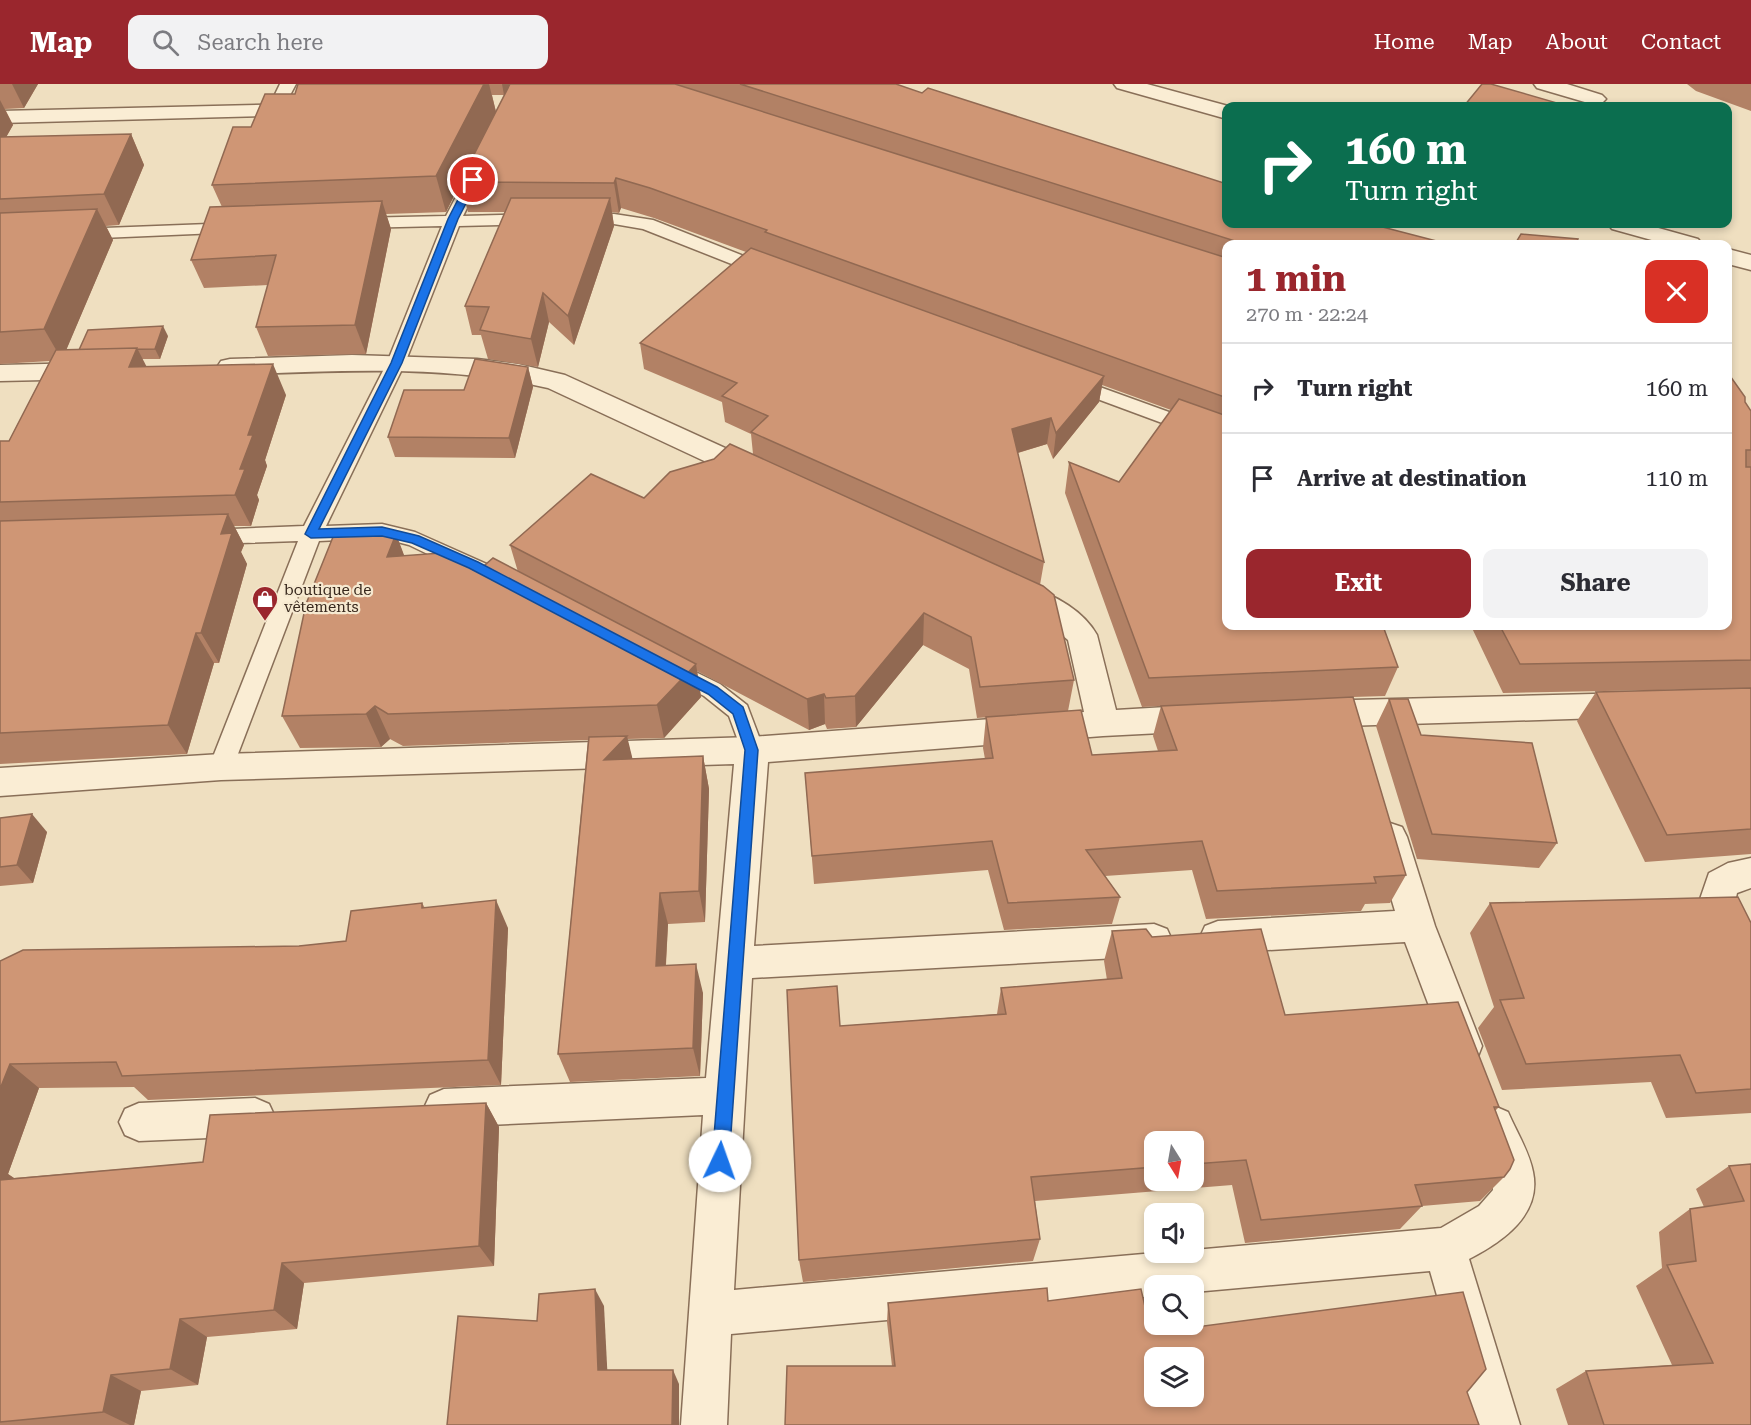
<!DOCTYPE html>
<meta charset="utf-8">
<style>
body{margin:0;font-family:"Roboto Serif",serif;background:#f2f2f3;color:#2b2b33;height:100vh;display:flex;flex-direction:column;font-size:22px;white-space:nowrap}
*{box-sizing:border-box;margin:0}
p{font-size:20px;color:#7c7c81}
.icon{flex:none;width:33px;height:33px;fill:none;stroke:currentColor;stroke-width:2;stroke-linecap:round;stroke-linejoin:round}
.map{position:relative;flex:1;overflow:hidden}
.sheet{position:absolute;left:1222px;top:156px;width:510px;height:390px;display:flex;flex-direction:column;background:#fff;border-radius:12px;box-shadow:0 3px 9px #0003}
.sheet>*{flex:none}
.hud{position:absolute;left:1222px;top:18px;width:510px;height:126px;border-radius:12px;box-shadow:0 3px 9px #0003;background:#0b6e4f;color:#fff;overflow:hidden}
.needle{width:39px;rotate:169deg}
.fabs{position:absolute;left:1144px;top:1047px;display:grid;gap:12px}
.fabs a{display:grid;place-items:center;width:60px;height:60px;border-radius:12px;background:#fff;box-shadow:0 3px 9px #0003;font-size:30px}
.pin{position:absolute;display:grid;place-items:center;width:51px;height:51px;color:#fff;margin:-26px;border:3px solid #fff;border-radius:50%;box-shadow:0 2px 6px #0007}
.me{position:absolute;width:66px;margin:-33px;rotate:3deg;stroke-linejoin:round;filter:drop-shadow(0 0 4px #0008)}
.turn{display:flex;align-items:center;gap:21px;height:126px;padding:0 24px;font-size:27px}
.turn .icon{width:78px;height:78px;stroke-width:2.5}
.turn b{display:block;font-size:42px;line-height:51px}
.round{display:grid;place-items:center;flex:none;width:63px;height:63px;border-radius:12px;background:#f2f2f3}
.summary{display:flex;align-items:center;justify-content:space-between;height:102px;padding:0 24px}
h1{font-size:36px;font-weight:700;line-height:45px;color:#9a262d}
.action{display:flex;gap:12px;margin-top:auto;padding:12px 24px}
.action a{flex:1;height:69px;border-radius:12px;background:#9a262d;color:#fff;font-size:24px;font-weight:700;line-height:69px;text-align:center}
.action a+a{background:#f2f2f3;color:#2b2b33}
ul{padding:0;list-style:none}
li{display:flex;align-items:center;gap:18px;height:90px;padding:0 24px;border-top:2px solid #e1e1e2}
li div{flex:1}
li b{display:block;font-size:22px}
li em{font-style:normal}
header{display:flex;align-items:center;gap:36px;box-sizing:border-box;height:84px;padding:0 30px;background:#9a262d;color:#fff}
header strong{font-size:28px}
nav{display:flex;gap:33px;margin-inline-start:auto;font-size:21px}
.search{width:420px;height:54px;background:#f2f2f3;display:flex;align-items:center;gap:15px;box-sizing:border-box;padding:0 21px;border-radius:12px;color:#7c7c81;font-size:22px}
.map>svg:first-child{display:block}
</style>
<header>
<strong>Map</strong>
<div class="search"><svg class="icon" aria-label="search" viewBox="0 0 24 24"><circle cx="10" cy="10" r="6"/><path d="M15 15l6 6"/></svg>Search here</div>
<nav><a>Home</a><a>Map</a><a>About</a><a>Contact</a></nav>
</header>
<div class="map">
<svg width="1751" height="1341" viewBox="0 0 1751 1341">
<rect width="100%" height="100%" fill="#efdfc0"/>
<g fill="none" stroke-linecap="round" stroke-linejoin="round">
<g stroke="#896f58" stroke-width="3">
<g id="lane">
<polygon points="280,0 296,0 280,30 270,30 267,27"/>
<polygon points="478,81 486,86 463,132 535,130 541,131 543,135 541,139 535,140 459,142 405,279 326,442 382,440 415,448 518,494 521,500 518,506 510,508 502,506 409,461 382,454 319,457 233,683 230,690 221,693 212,690 209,683 298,457 208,460 201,458 197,453 201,448 208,446 304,442 387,279 442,142 357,144 351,143 348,139 351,135 357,134 446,132 470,86"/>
<polygon points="582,130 614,130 653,136 774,184 777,188 774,192 762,192 643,145 614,140 576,139 574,135 576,131"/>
<polygon points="235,139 241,140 244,144 241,148 78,155 72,154 69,150 72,146 78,145"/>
<polygon points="1072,293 1227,349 1227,363 1065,303 1062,299 1065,295"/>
<polygon points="671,576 720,600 747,621 764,666 760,673 752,676 744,673 729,632 704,612 663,591 660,585 663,579"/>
</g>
</g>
<g stroke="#896f58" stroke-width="3">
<g id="street">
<polygon points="1114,0 1147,0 1228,22 1227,35 1117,4"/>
<polygon points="1534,0 1567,0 1602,11 1606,15 1602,19 1595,21 1537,4"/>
<polygon points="301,20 309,21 312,26 309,31 0,39 0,27"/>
<polygon points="1608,140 1644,140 1698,155 1702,160 1666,160 1612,145"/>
<polygon points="1728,165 1751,171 1751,186 1728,180"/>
<path d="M 352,271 L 477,275 L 518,280 L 565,291 L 767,383 L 771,390 L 767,397 L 757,399 L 747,397 L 548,304 C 443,280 336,287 230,291 L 221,289 L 217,283 L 221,277 L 230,275 Z"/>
<polygon points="89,279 98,281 102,287 98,293 89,295 0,297 0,281"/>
<path d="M 1019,499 C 1048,508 1082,524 1097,551 L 1116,626 L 1200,621 L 1211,625 L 1216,634 L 1211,643 L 1200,647 L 1103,652 L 768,678 L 754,862 L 1154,840 L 1167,845 L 1172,856 L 1167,867 L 1154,872 L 752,894 L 734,1206 L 1166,1168 L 1194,1168 L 1194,1166 L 1441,1144 L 1479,1122 L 1493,1106 L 1491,1082 L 1474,1041 L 1480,1028 L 1494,1022 L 1508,1028 C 1516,1047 1529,1067 1533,1088 C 1542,1131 1502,1158 1469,1175 L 1520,1341 L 1474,1341 L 1430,1187 L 1194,1208 L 1194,1202 L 1155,1202 L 1155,1212 L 731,1250 L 727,1341 L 681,1341 L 703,1031 L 444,1043 L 430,1037 L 424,1024 L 430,1011 L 444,1005 L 706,994 L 734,680 L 221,696 L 0,712 L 0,684 L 221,670 L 752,653 L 1084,628 L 1068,556 L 1040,532 L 1008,518 L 1004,510 L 1008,502 Z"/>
<polygon points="1632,609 1643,612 1648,621 1643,630 1632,633 1312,643 1301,639 1296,630 1301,621 1312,617"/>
<polygon points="1390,739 1402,743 1407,753 1435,842 1482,962 1477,975 1463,980 1449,975 1405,858 1218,869 1205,864 1200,853 1205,842 1218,837 1395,827 1373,753 1378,743"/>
<polygon points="1751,774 1751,804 1737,809 1735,818 1751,849 1751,902 1738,898 1699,818 1709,789 1728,779"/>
<polygon points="255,1014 269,1020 275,1033 269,1046 255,1052 139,1057 125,1051 119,1038 125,1025 139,1019"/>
</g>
</g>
<use href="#lane" fill="#faedd4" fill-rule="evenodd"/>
<use href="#street" fill="#faedd4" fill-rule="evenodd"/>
</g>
<g fill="#b28165" fill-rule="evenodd">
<polygon points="0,0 38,0 24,24 5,25 13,41 6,53 131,50 144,81 119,141 106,142 113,156 66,266 79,266 168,252 160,275 142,275 146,283 286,311 265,376 267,382 257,411 259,416 251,442 234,442 244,461 241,468 247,480 219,579 214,579 187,670 0,680 0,357 9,357 50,277 0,280"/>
<path d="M 298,0 L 896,0 L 1227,140 L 1448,160 L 1227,160 L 1227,542 L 1398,583 L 1385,612 L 1353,613 L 1406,791 L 1390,819 L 1365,820 L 1361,827 L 1206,835 L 1192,786 L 1105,792 L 1120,813 L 1112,840 L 1004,846 L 988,786 L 814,800 L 805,689 L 985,675 L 983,664 L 986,633 L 1092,671 L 1158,667 L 1153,652 L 1161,622 L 1142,623 L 1065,409 L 1069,378 L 1119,398 L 1171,326 L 1102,301 L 1099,318 L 1053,375 L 1047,360 L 1018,369 L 1044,478 L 1040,501 L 1074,596 L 1068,627 L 977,634 L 969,585 L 923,561 L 856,643 L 827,645 L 825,640 L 809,646 L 697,587 L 701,613 L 664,654 L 627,655 L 632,675 L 703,672 L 709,705 L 705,838 L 668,840 L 666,881 L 703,909 L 700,992 L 570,998 L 558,970 L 588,656 L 403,662 L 390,655 L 381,663 L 300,664 L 282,632 L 396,450 L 404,472 L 478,487 L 518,488 L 510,461 L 644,414 L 753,370 L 751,350 L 725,338 L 722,318 L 644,285 L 640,259 L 746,168 L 654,134 L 621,124 L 619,129 L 612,128 L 614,142 L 574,261 L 549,238 L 538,283 L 488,275 L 481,251 L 472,251 L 465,222 L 505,128 L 468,128 L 460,99 L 446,128 L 386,130 L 391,145 L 366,270 L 268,272 L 256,243 L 268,201 L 204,204 L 191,176 L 222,123 L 212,101 L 251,43 L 295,10 ZM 492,11 L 504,11 L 496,28 Z"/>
<polygon points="1687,0 1751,0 1751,27 1696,7"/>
<polygon points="528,283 533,303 515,374 395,373 388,353 464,306"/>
<polygon points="1745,318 1751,327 1751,770 1645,778 1577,637 1596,608 1712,605 1503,609 1471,542 1728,542"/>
<polygon points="1389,615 1421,651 1557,759 1539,784 1417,775 1376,642"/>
<polygon points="0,734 47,748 33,799 0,802"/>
<polygon points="422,819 425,824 508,844 501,1001 148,1016 134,1003 39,1004 8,1090 14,1094 203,1078 486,1019 499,1043 494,1182 304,1199 297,1245 207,1253 198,1301 141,1307 134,1341 0,1341 0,877 299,862 346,857"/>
<polygon points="1490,819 1751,839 1751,1029 1666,1034 1651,998 1502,1006 1478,944 1494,923 1470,849"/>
<path d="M 1112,847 L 1152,853 L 1285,931 L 1499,1023 L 1495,1027 L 1504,1093 L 1480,1117 L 1422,1122 L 1400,1145 L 1245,1159 L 1232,1101 L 1035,1117 L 1040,1155 L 1033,1177 L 803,1198 L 799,1176 L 840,942 L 997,930 L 1001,904 L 1107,896 L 1104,877 ZM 1155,1058 L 1194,1058 L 1194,1096 L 1155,1096 Z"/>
<polygon points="1751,1080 1751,1341 1568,1341 1556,1305 1586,1287 1672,1281 1636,1202 1662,1184 1659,1148 1690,1125 1704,1123 1696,1105 1729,1082"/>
<polygon points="1048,1217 1151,1249 1486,1285 892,1282 887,1238 888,1219"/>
</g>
<g fill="#916952">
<polygon points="12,0 38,0 24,24"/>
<polygon points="484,0 489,0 496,28 446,128 436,92"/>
<polygon points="502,0 511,0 504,11"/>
<polygon points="0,16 13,41 0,64"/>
<polygon points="131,50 144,81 119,141 104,110"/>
<polygon points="616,94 621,124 619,129 614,99"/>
<polygon points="610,114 614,142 574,261 568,232"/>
<polygon points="382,117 391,145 366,270 355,241"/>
<polygon points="97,125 113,156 62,276 44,245"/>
<polygon points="543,209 549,238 538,283 531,255"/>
<polygon points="163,242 168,252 160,275 155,265"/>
<polygon points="137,264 153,295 129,283"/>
<polygon points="273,280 286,311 265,376 267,382 257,411 259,416 251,442 235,411 248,351"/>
<polygon points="528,283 533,303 515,374 509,354"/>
<polygon points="1104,292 1099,318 1053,375 1056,349"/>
<polygon points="1051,334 1047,360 1010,371 1012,345"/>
<polygon points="228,430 244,461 241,468 247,480 219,579 201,549 221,450"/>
<polygon points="396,450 409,484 387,473"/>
<polygon points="924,529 923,561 856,643 855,612"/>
<polygon points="196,549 214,579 187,670 168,641"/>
<polygon points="696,580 701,613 664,654 657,621"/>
<polygon points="824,610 825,640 809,646 807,615"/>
<polygon points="375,622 390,655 381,663 366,630"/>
<polygon points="627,652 635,685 604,676"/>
<polygon points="703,672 709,705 705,838 699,807"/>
<polygon points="32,730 47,748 33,799 17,781"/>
<polygon points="660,809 668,840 664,911 656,882"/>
<polygon points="496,816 508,844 501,1001 488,976"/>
<polygon points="696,880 703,909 700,992 693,964"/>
<polygon points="10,980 39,1004 8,1090 30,1105 0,1105 0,1005"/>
<polygon points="486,1019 499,1043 494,1182 479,1162"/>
<polygon points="282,1179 304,1199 297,1245 274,1226"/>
<polygon points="595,1205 604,1222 608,1300 598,1286"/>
<polygon points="180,1235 207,1253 198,1301 170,1285"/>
<polygon points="673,1286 679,1300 679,1341 672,1341"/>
<polygon points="111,1291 141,1307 134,1341 130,1341 103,1328"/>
</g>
<g fill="#cf9675" stroke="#916952" stroke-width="1.5" fill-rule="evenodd">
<polygon points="298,0 484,0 436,92 212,101 233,43 251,43 265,10 295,10"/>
<polygon points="510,0 675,0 1227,174 1227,314 765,148 767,146 650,104 616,94 614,99 460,98"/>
<polygon points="740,0 896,0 922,9 928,4 1227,100 1227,140 1371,140 1448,160 1235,160 1235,157"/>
<polygon points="1482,0 1491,0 1564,21 1563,22 1464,22"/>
<polygon points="131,50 104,110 0,115 0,53"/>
<polygon points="511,114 610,114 568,232 543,209 531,255 480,246 489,223 465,222"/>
<polygon points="382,117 355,241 256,243 276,171 191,176 210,123"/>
<polygon points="97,125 44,245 0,248 0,129"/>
<polygon points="1521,150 1578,155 1576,160 1515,160"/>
<polygon points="751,164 1104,292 1056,349 1051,334 1012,345 1044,478 751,348 768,332 722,312 737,299 640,259"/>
<polygon points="163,242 155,265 79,266 88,246"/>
<polygon points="137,264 129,283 273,280 248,351 253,351 240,385 245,385 235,411 0,418 0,357 9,357 56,266"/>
<polygon points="475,275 528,283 509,354 388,353 404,306 464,306"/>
<polygon points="1728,289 1745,313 1745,318 1751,327 1751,366 1746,366 1746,383 1751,383 1751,576 1520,580 1500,542 1728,542"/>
<polygon points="1179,315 1227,332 1227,542 1383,542 1398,583 1149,594 1069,378 1119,398"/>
<polygon points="730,360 1043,502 1054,511 1074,596 980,603 971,553 924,529 855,612 826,614 824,610 807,615 510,461 591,390 644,414 670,388 714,375"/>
<polygon points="228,430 221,450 232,449 201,549 196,549 168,641 0,649 0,437"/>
<polygon points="335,448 396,450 387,473 441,469 478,487 493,474 696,580 657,621 388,630 375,622 366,630 282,632 306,520"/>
<polygon points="1751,604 1751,745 1667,751 1596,608"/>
<polygon points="1353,613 1406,791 1374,793 1376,799 1217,807 1202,757 1086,766 1120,813 1008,819 992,757 812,772 805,689 993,674 986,633 1081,626 1092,671 1177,666 1161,622"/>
<polygon points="1389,615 1408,615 1421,651 1532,659 1557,759 1432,750"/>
<polygon points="627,652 604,676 703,672 699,807 660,809 656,882 696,880 693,964 558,970 589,653"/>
<polygon points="32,730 17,781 0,783 0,734"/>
<polygon points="1738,813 1751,839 1751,1005 1696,1009 1680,971 1526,980 1500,916 1524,914 1490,819"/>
<polygon points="496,816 488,976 122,992 116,978 10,980 0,1005 0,877 23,866 299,862 346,857 351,827 422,819 422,824"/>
<polygon points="1146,845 1152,853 1261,845 1285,931 1458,918 1499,1023 1494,1023 1514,1076 1510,1085 1504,1093 1415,1101 1422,1122 1261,1136 1246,1076 1194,1080 1194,1058 1155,1058 1155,1083 1031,1093 1040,1155 799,1176 787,906 837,902 840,942 1006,930 1001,904 1122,894 1112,847"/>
<polygon points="486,1019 479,1162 282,1179 274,1226 180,1235 170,1285 111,1291 103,1328 0,1338 0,1096 203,1078 210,1031"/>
<polygon points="1751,1080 1751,1341 1604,1341 1586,1287 1713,1279 1667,1181 1696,1177 1690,1125 1744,1117 1729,1082"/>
<path d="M 1047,1204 L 1048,1217 L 1141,1205 L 1151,1249 L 1463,1208 L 1486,1285 L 1467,1308 L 1479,1341 L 785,1341 L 787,1282 L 895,1282 L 888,1219 ZM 1155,1274 L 1194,1274 L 1194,1312 L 1155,1312 Z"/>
<polygon points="595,1205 598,1286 673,1286 672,1341 447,1341 458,1232 537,1237 539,1210"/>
</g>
<polygon fill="#1a73e8" stroke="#114b97" stroke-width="1.5" points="473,93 478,96 458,135 402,279 319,445 382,443 419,452 478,478 717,603 743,623 758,666 729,1077 726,1083 720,1086 715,1083 712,1077 745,666 733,630 708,610 469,484 412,459 382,452 311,454 305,450 391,279 448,135 468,96"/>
<defs>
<g id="shop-pin" transform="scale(1.35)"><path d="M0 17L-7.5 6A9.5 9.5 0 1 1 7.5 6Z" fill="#9a262d" stroke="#f6e9d0"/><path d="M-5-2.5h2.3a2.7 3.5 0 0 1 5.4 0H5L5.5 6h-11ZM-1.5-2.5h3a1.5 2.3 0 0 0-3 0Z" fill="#fff"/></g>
</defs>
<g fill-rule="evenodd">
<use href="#shop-pin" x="265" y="515"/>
</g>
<g text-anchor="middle" stroke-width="4.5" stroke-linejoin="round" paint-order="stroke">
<g font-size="15" fill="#38281d" stroke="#f6e9d0" text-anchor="start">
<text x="284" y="511">boutique de<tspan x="284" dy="17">vêtements</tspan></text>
</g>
</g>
</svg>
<div class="fabs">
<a><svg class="needle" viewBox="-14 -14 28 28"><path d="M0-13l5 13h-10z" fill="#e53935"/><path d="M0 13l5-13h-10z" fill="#7c7c81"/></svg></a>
<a><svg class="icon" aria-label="sound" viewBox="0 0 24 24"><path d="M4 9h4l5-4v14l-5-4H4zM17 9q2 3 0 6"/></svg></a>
<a><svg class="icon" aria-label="search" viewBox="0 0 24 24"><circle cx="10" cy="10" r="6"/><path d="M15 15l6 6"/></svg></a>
<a><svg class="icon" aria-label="layers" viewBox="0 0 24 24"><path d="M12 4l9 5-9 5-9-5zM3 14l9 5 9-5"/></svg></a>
</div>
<div class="pin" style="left:473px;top:96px;background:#d93025"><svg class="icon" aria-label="arrive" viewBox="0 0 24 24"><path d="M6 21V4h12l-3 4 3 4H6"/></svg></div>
<svg class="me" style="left:720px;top:1077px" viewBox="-20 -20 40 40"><circle r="19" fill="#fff"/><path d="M0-13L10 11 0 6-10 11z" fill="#1a73e8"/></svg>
<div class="hud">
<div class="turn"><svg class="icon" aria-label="right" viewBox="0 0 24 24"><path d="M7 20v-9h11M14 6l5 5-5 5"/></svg><div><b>160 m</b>Turn right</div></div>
</div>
<section class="sheet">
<div class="summary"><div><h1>1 min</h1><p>270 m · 22:24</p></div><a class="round" style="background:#d93025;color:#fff"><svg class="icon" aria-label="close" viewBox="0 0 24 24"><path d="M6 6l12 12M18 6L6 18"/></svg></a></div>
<ul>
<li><svg class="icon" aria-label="right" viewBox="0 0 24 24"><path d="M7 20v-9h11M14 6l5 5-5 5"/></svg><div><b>Turn right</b></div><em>160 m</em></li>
<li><svg class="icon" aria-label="arrive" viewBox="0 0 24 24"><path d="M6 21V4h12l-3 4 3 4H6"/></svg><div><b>Arrive at destination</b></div><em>110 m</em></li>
</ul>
<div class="action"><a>Exit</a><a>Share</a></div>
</section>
</div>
